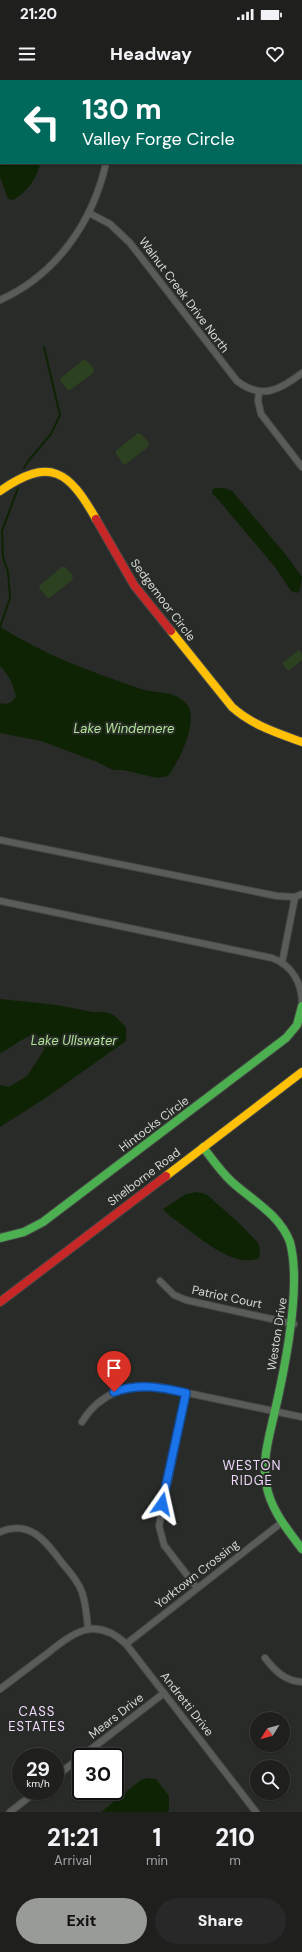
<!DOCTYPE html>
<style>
body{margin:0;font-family:"DM Sans",sans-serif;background:#272827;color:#f1f3f6;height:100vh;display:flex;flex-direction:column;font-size:15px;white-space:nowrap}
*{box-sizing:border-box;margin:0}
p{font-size:13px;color:#a1a3a4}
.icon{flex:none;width:22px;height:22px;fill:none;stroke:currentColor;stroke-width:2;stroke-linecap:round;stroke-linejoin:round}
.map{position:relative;height:1732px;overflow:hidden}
.drawer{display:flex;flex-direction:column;background:#1f201e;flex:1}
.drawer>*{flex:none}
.hud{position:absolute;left:0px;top:0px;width:302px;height:84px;box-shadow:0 1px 3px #0004,0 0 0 1px #3c3e3c;background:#00695c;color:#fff;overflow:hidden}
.needle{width:26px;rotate:233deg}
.controls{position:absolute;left:250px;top:1632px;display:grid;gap:8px}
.controls a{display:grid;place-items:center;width:40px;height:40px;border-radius:50%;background:#1f201e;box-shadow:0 1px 3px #0004,0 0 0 1px #3c3e3c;font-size:20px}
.speed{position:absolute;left:12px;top:1668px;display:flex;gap:8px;font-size:20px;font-weight:700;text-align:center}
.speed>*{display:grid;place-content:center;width:52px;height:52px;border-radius:50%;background:#1f201e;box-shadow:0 1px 3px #0004,0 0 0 1px #3c3e3c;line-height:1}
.speed small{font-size:10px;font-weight:400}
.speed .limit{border:2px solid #111;border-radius:6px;background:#fff;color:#111}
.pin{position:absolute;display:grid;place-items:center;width:34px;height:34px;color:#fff;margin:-41px -17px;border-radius:50% 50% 50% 0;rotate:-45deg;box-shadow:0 0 4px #0007}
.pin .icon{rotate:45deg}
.me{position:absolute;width:44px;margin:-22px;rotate:11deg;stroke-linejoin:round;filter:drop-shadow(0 0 3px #0008)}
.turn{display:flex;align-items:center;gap:14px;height:84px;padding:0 16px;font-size:18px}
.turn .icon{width:52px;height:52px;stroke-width:2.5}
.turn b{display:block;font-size:28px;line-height:34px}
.eta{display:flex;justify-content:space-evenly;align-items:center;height:68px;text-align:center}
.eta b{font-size:24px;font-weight:800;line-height:28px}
.primary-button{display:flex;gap:8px;margin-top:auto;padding:8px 16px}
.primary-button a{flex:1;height:46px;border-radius:24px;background:#999b98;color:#111;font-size:16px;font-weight:800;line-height:46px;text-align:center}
.primary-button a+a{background:#272827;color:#f1f3f6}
.status{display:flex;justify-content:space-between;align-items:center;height:28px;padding:0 20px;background:#1f201e;direction:ltr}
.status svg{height:11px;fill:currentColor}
header{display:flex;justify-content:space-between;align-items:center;height:52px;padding:0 16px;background:#1f201e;font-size:18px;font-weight:800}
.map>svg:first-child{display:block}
</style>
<div class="status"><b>21:20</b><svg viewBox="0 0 49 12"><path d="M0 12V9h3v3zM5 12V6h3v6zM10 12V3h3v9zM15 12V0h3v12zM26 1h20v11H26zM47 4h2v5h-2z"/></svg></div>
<header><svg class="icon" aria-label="menu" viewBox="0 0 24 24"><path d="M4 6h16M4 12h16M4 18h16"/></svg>Headway<svg class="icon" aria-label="heart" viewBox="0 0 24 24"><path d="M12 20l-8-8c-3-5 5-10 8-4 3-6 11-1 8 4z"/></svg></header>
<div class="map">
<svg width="302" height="1732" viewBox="0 0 302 1732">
<rect width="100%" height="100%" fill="#292b28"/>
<g fill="#2b411f">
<polygon points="83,280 86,280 94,289 93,293 70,310 68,310 60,301 61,298"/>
<polygon points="138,353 141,354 149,363 148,367 126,384 123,384 116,374 116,371"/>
<polygon points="62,487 65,487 73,496 72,500 49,518 47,517 39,508 40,505"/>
<polygon points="299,570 302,574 302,580 288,591 282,583"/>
</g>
<g fill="#0d2304">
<path d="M 0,53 L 1,83 L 40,84 C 36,100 27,112 13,120 L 8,119 L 0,97 Z"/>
<polygon points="216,408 224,408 232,411 286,475 302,497 300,510 297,513 291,511 275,487 216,417 212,414 213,409"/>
<path d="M 0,547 C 45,575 91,592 141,609 C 157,614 178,610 188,626 C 198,642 179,682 168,696 L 157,698 L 123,690 L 113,690 L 97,682 L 41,661 L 0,653 L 0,623 C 8,625 11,623 16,617 C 13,604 9,595 0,586 Z"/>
<path d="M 0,919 L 57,925 L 92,932 L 105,932 L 114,935 L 126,947 L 126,961 L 44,1019 L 0,1047 L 0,1005 L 9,1007 L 27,996 L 44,970 L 43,963 L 37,955 C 23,955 13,968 0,973 Z"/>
<path d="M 197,1112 L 206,1114 L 239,1143 L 258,1163 L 260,1170 L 259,1178 C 231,1190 193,1151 170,1136 L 163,1129 L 186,1114 Z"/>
<polygon points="148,1698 156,1699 169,1716 169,1730 167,1732 101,1732 141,1700"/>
</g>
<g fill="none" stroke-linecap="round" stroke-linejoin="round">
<g stroke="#0d2304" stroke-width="2">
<polyline points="24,388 29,380 51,354 60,335 44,267"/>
<polyline points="0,547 10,518 8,492 3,477 2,451 18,408"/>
</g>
<g stroke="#454745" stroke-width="8">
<g id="street">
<polyline points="105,0 105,1"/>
<path d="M 89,133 L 110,144 L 130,163 L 237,301 C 262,320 280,310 302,293"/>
<path d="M 0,220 C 56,195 93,142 106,83"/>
<polyline points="259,312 258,321 261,334 302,387"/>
<polyline points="0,760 277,816 295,817 302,814"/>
<path d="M 0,821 L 272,878 C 292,885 302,903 302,924"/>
<polyline points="282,883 295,817"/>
<polyline points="160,1201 174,1215 186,1220 294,1244"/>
<polyline points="186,1313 159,1446 164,1465 197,1508"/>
<path d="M 82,1342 C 98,1315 128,1302 159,1307 L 302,1337"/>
<path d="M 0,1452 C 31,1439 46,1462 63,1484 C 70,1492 78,1501 82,1512 C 86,1524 87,1537 88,1549"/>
<polyline points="126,1564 281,1443"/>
<path d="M 265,1578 C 275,1591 285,1601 302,1602"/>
<path d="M 0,1609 C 15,1598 29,1587 44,1576 C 72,1554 94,1534 126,1564 L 256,1732"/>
<polyline points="81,1677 164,1613"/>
<polyline points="55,1697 81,1677"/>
<polyline points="10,1732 37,1711"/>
</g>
</g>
<g stroke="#454745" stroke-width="10">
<g id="fast">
<path d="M 203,1067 C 212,1079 221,1092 232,1102 C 253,1121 279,1134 290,1162 C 302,1207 285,1288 274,1335 C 269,1357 262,1381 266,1403 C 270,1429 287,1449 302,1469"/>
<polyline points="0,1158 24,1152 43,1142 286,958 297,945 302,926"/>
</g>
</g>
<g stroke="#454745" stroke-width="10">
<g id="slow">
<path d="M 0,411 C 50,376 69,391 96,439"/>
<path d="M 171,551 L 232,627 C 252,645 277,653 302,662"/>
<polyline points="166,1096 302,992"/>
</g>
</g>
<g stroke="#454745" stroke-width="10">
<g id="jam">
<polyline points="96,439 134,505 171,551"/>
<polyline points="0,1222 166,1096"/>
</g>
</g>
<use href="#street" stroke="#5a5c59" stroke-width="6"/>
<use href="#fast" stroke="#4caf50" stroke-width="8"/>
<use href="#slow" stroke="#ffc107" stroke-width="8"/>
<use href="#jam" stroke="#c62828" stroke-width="8"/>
</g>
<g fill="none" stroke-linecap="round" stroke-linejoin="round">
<g stroke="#114b97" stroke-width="10">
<path id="route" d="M 114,1312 C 139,1303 161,1307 186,1313 L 162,1424"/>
</g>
<use href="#route" stroke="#1a73e8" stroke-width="7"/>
</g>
<g text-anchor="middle" stroke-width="4" stroke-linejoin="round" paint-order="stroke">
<g font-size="12" fill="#d6d8d5" stroke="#282c27">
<text transform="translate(184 215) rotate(53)" y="4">Walnut Creek Drive North</text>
<text transform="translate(163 520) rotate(53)" y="4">Sedgemoor Circle</text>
<text transform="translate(154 1044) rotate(-37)" y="4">Hintocks Circle</text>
<text transform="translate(144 1097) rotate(-37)" y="4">Shelborne Road</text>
<text transform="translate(227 1217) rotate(12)" y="4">Patriot Court</text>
<text transform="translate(277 1254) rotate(-81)" y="4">Weston Drive</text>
<text transform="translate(197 1494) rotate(-38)" y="4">Yorktown Crossing</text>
<text transform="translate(187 1624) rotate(52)" y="4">Andretti Drive</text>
<text transform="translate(116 1636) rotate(-38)" y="4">Mears Drive</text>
</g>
<g font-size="13" font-style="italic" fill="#afe396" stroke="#282c27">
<text x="124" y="653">Lake Windemere</text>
<text x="74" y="965">Lake Ullswater</text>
</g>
<g font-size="13" letter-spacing="1" fill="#f0d5fc" stroke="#282c27">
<text x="252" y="1390">WESTON<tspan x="252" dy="15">RIDGE</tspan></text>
<text x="37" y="1636">CASS<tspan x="37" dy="15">ESTATES</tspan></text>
</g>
</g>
</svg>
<div class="controls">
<a><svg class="needle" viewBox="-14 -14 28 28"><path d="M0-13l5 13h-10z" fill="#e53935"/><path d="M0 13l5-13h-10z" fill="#a1a3a4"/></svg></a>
<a><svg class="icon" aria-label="search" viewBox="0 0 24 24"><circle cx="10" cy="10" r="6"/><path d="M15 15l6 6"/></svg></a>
</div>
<div class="speed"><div>29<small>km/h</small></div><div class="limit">30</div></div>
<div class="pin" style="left:114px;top:1312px;background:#d93025"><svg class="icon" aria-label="arrive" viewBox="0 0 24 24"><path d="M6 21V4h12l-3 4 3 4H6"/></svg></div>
<svg class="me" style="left:162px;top:1424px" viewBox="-20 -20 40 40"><path d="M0-17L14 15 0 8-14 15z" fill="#1a73e8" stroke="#fff" stroke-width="4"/></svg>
<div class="hud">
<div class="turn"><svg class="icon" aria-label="left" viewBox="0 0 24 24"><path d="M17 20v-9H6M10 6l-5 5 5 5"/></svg><div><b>130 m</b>Valley Forge Circle</div></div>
</div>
</div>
<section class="drawer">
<div class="eta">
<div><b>21:21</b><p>Arrival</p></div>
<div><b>1</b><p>min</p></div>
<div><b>210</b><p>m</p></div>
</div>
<div class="primary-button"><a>Exit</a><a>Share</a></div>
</section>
